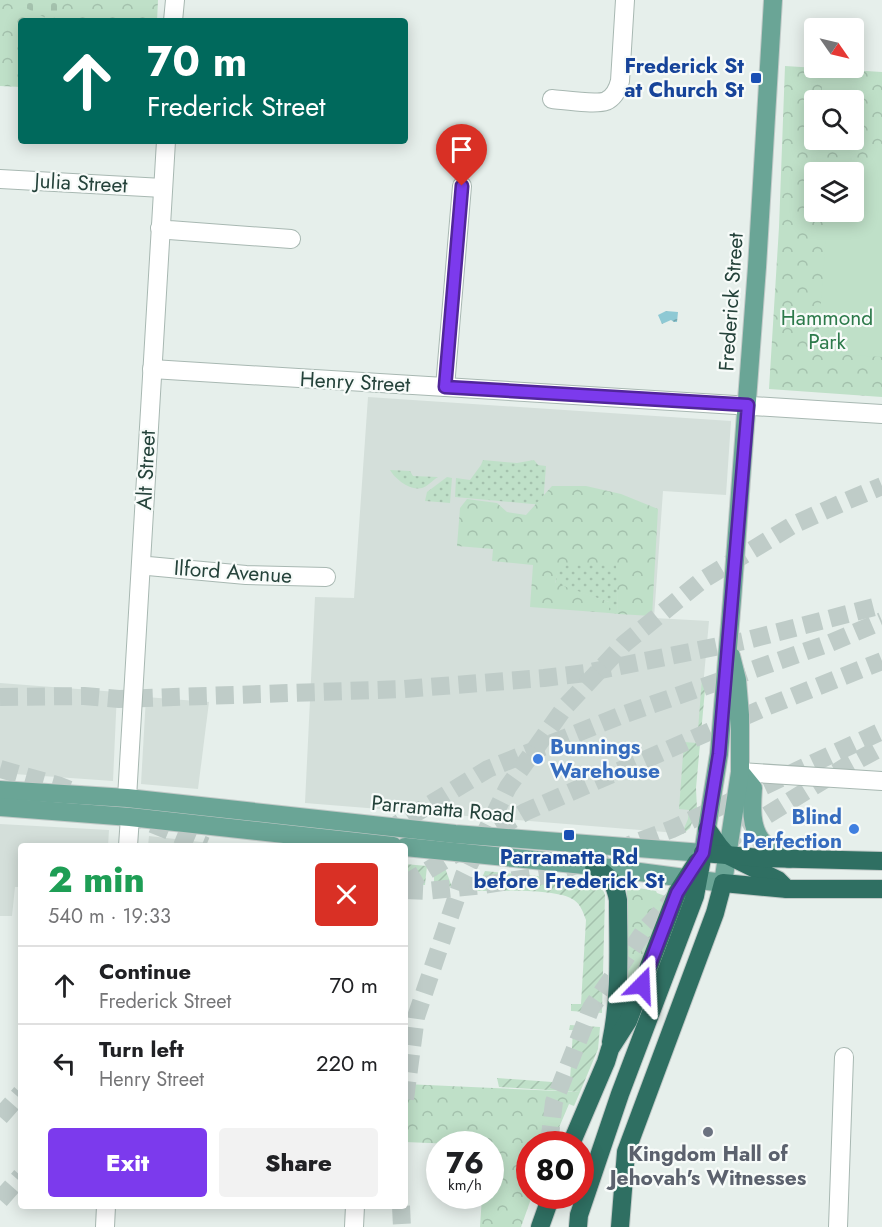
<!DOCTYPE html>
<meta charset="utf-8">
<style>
body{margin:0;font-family:Jost,sans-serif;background:#f2f2f2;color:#202124;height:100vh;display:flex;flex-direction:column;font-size:22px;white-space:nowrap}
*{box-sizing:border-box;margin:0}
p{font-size:20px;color:#757577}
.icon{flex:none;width:33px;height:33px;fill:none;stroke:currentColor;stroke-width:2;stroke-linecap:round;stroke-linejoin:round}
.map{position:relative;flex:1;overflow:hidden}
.drawer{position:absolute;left:18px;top:843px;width:390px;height:366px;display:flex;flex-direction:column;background:#fff;border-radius:6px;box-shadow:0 3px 15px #0003}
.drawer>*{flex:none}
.banner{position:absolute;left:18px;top:18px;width:390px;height:126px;border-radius:6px;box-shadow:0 3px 15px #0003;background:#00695c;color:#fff;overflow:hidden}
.needle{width:39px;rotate:124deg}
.tools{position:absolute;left:804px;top:18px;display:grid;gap:12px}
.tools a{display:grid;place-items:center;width:60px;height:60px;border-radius:6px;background:#fff;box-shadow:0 3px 15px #0003;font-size:30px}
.speed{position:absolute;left:426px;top:1131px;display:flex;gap:12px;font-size:30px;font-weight:700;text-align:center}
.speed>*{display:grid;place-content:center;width:78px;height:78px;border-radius:50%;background:#fff;box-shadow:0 3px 15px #0003;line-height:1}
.speed small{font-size:15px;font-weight:400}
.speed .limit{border:9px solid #d22;background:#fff;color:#111}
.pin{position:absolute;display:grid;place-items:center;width:51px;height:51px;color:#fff;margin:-62px -26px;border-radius:50% 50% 50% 0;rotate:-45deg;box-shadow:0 0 6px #0007}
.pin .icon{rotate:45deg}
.me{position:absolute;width:66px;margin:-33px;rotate:21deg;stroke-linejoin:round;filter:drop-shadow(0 0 4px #0008)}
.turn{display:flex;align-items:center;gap:21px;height:126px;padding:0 30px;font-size:27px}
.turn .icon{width:78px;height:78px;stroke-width:2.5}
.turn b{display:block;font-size:42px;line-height:51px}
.round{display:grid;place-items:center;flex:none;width:63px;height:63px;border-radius:6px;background:#f2f2f2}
.overview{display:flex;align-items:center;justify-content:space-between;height:102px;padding:0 30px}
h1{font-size:36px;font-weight:800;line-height:45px;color:#1e9e55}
.button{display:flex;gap:12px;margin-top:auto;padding:12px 30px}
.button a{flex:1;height:69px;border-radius:6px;background:#7c3aed;color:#fff;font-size:24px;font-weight:800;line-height:69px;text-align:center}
.button a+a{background:#f2f2f2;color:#202124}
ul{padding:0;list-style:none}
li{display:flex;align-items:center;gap:18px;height:78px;padding:0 30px;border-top:2px solid #e0e0e0}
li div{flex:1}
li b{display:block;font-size:22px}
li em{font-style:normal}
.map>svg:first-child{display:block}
</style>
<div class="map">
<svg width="882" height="1227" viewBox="0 0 882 1227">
<defs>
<pattern id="grass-dots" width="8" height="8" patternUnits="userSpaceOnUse" patternTransform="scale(1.5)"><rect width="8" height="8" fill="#bfe0c8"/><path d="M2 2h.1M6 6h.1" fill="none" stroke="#a4c1ad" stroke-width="1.8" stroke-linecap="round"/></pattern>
<pattern id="forest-crowns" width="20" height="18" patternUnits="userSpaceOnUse" patternTransform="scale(1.5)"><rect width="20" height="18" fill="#bfe0c8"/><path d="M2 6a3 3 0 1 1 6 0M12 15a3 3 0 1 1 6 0" fill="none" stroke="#a4c1ad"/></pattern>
<pattern id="cemetery-stones" width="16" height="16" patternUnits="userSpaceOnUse" patternTransform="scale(1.5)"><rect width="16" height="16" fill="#bfe0c8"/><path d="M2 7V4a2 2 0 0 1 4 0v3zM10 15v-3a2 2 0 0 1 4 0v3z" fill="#a4c1ad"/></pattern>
<pattern id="garden-furrows" width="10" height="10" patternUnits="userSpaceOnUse" patternTransform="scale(1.5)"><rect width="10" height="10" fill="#bfe0c8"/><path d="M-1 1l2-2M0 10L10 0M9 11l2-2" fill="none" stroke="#a4c1ad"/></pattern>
<pattern id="water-waves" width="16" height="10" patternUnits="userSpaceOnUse" patternTransform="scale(1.5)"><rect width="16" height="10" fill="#8ec9d4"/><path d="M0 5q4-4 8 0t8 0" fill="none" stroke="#74a5ad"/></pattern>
</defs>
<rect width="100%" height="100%" fill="#e6efeb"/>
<g fill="#d4dfda">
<polygon points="368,397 731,421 726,495 663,491 654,618 709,621 694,786 688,827 677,833 305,803 315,597 354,598"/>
<polygon points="0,683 117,692 113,781 0,773"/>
<polygon points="146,697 209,702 198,789 141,784"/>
<polygon points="0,824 109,830 108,846 21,846 21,887 15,887 12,916 0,916"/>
<polygon points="149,836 218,844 218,846 148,846"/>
</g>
<g fill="url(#grass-dots)">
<polygon points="483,460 517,463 534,460 538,465 546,466 543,505 455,497 456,478 470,480 481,465"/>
<path d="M 390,470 L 410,471 L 413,476 L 438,477 C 433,480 427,487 422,488 C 410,491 395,479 390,470 Z"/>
<polygon points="447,477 452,478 450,503 425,501 427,492"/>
<polygon points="559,563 617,563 618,614 609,613 609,602 555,584"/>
</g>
<g fill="url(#forest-crowns)" fill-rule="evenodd">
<polygon points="0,0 158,0 157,21 21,21 21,87 0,86"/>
<path d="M 785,66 L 882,72 L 882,397 L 769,389 L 779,227 ZM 814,100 L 854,100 L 854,140 L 814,140 ZM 814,172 L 854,172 L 854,212 L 814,212 Z"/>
<polygon points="552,486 586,486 621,494 658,509 652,616 618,614 616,563 560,563 555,583 609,602 609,613 530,607 533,565 492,561 493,549 457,546 460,508 467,499 497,503 507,512 526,515"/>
<polygon points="627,886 656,891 657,893 671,898 629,997 625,996 624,988"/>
<polygon points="405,1084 580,1092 574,1106 569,1104 552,1144 530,1144 530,1196 532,1196 521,1227 480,1227 482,1196 490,1196 490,1144 453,1144 405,1142"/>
</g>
<polygon fill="url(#cemetery-stones)" points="6,0 63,0 52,21 26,8"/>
<g fill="url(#garden-furrows)">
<polygon points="702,678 706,679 696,788 697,809 690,828 683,834 682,833 688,819 689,810 679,809 684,742 697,743"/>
<polygon points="405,864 427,866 425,885 405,884"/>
<polygon points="434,867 445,868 452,887 434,884"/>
<path d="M 485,871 L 589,881 C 598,884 602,886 605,895 L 602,1013 L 571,1011 L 571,1004 L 581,1004 L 586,920 C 583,912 581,905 574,900 C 559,888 497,891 476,891 Z"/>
<polygon points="570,1025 600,1027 598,1049 580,1092 499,1087 497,1078 566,1083 568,1079 570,1080 573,1030 569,1030"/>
</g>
<g fill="#bfe0c8">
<polygon points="823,69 858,71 854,136 854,100 821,100"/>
<polygon points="832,157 882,161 882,357 817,353 828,212 854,212 854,172 831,172"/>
</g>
<polygon fill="url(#water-waves)" points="666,311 678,312 677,322 674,322 671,320 662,324 658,315"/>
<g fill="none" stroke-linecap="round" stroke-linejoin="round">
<g stroke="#bfccc8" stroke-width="18" stroke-dasharray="18 9" stroke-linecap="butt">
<polyline points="0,697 84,696 119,699 404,689 544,678 586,673 744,641 882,605"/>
<polyline points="0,769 60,786 206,846"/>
<polyline points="362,846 488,769 622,715 830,643 882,621"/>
<polyline points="724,847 738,833 845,767 882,747"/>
<polyline points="405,884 525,812 766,707 882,661"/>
<polyline points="405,890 426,891 484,885 552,874 672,829 882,731"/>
<polyline points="405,1099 416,1017 464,875 508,787 565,707 624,644 701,581 793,525 844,502 882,486"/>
<polyline points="0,1117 21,1093"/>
<polyline points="549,1144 554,1102 591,1008 647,927 675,897"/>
<polyline points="0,1200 21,1176"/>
<polyline points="401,1206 402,1227"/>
</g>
<g stroke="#a8b8b2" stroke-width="20">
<g id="minor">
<polyline points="173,21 175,0"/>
<path d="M 552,99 C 564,100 596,105 606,101 C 615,97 618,89 620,81 L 625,0"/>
<polyline points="0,179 163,188"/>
<polyline points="160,228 169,230 291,239"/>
<polyline points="152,369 882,414"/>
<polyline points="445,387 462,186"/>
<polyline points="141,564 148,566 246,575 326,577"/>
<polyline points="740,772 882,781"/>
<polyline points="127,798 166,141"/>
<polyline points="128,846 130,817"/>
<polyline points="105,1227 106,1206"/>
<polyline points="354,1227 355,1206"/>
<polyline points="838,1227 844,1057"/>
</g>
</g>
<g stroke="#c2cac8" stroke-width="20">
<g id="major">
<path d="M 740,772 L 753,788 C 752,804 750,826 761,840 C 768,848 779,853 789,859"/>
<polyline points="0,790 127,798 455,834 703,853 719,754 732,600 757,267 773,0"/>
<polyline points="0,807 130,817 393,846"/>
<polyline points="405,847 594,866 723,883 740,772 740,715 737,680 731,656"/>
</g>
</g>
<g stroke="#c2cac8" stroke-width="20">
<g id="highway">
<polyline points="707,829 719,846 727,855 778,880 787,889"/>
<polyline points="703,853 761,858 882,861"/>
<path d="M 594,866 C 609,876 615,882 618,900 C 618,947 621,995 611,1042"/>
<polyline points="571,1144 606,1062 610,1049 628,1021 677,893 697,862"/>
<polyline points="540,1227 551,1196"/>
<polyline points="578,1227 579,1215 620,1094 695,896 703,853"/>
<polyline points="620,1227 626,1152 715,913 723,883 787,889 882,889"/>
</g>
</g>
<use href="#minor" stroke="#fff" stroke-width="18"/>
<use href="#major" stroke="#6aa596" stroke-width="18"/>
<use href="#highway" stroke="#2f6f62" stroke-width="18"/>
</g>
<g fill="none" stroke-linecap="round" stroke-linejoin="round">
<g stroke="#51269a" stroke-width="15">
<polyline id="route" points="462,186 445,387 748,405 719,754 703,853 677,893 642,985"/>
</g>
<use href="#route" stroke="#7c3aed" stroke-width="10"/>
</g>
<g fill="#1a4fb4" stroke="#f7fbf9" stroke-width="2">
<rect x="750" y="72" width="12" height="12" rx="3"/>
<rect x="563" y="829" width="12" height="12" rx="3"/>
</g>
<g fill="#3f7fe0" stroke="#f7fbf9" stroke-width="2">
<circle cx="538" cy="759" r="6"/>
<circle cx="854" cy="829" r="6"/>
</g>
<circle fill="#6b7280" stroke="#f7fbf9" stroke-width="2" cx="708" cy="1132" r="6"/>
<g text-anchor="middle" stroke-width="4.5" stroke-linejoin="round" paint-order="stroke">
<g font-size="21" font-weight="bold" fill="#164399" stroke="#f7fbf9" text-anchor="end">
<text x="744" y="73">Frederick St<tspan x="744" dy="24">at Church St</tspan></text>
<text x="569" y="864" text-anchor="middle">Parramatta Rd<tspan x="569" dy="24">before Frederick St</tspan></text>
</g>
<g font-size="21" fill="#24423a" stroke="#f7fbf9">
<text transform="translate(81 183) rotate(3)" y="7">Julia Street</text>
<text transform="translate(731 302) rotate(-86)" y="7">Frederick Street</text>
<text transform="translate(355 382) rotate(3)" y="7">Henry Street</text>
<text transform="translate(146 470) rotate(-87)" y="7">Alt Street</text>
<text transform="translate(233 572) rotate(4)" y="7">Ilford Avenue</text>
<text transform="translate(443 809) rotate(5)" y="7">Parramatta Road</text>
</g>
<g font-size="21" fill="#2d7a4b" stroke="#f7fbf9">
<text x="827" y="325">Hammond<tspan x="827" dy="24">Park</tspan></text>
</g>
<g font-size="21" font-weight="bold" fill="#366cbe" stroke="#f7fbf9" text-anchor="start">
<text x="550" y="754">Bunnings<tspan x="550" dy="24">Warehouse</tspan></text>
<text x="842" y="824" text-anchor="end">Blind<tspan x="842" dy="24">Perfection</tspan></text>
</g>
<g font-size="21" font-weight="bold" fill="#5b616d" stroke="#f7fbf9">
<text x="708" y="1161">Kingdom Hall of<tspan x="708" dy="24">Jehovah's Witnesses</tspan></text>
</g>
</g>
</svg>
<div class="tools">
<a><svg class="needle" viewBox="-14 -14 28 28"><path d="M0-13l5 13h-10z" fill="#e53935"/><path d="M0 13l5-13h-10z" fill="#757577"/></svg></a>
<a><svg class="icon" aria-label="search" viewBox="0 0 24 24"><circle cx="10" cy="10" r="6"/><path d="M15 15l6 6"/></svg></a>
<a><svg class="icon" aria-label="layers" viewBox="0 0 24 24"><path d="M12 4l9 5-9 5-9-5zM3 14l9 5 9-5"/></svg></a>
</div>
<div class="speed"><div>76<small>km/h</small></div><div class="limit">80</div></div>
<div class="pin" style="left:462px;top:186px;background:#d93025"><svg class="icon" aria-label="arrive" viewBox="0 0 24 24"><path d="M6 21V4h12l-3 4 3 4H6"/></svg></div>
<svg class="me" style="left:642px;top:985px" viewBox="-20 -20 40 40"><path d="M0-17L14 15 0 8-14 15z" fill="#7c3aed" stroke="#fff" stroke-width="4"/></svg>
<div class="banner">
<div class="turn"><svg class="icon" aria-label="ahead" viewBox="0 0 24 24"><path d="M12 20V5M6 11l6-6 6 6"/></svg><div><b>70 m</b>Frederick Street</div></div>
</div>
<section class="drawer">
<div class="overview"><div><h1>2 min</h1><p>540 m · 19:33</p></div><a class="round" style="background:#d93025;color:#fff"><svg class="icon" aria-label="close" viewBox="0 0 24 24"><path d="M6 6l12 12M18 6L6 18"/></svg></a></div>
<ul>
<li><svg class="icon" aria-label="ahead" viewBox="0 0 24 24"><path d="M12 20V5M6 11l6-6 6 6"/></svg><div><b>Continue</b><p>Frederick Street</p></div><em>70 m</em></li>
<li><svg class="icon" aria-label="left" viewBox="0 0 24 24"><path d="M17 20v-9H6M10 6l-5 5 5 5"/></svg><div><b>Turn left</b><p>Henry Street</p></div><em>220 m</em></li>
</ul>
<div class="button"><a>Exit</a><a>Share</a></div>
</section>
</div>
